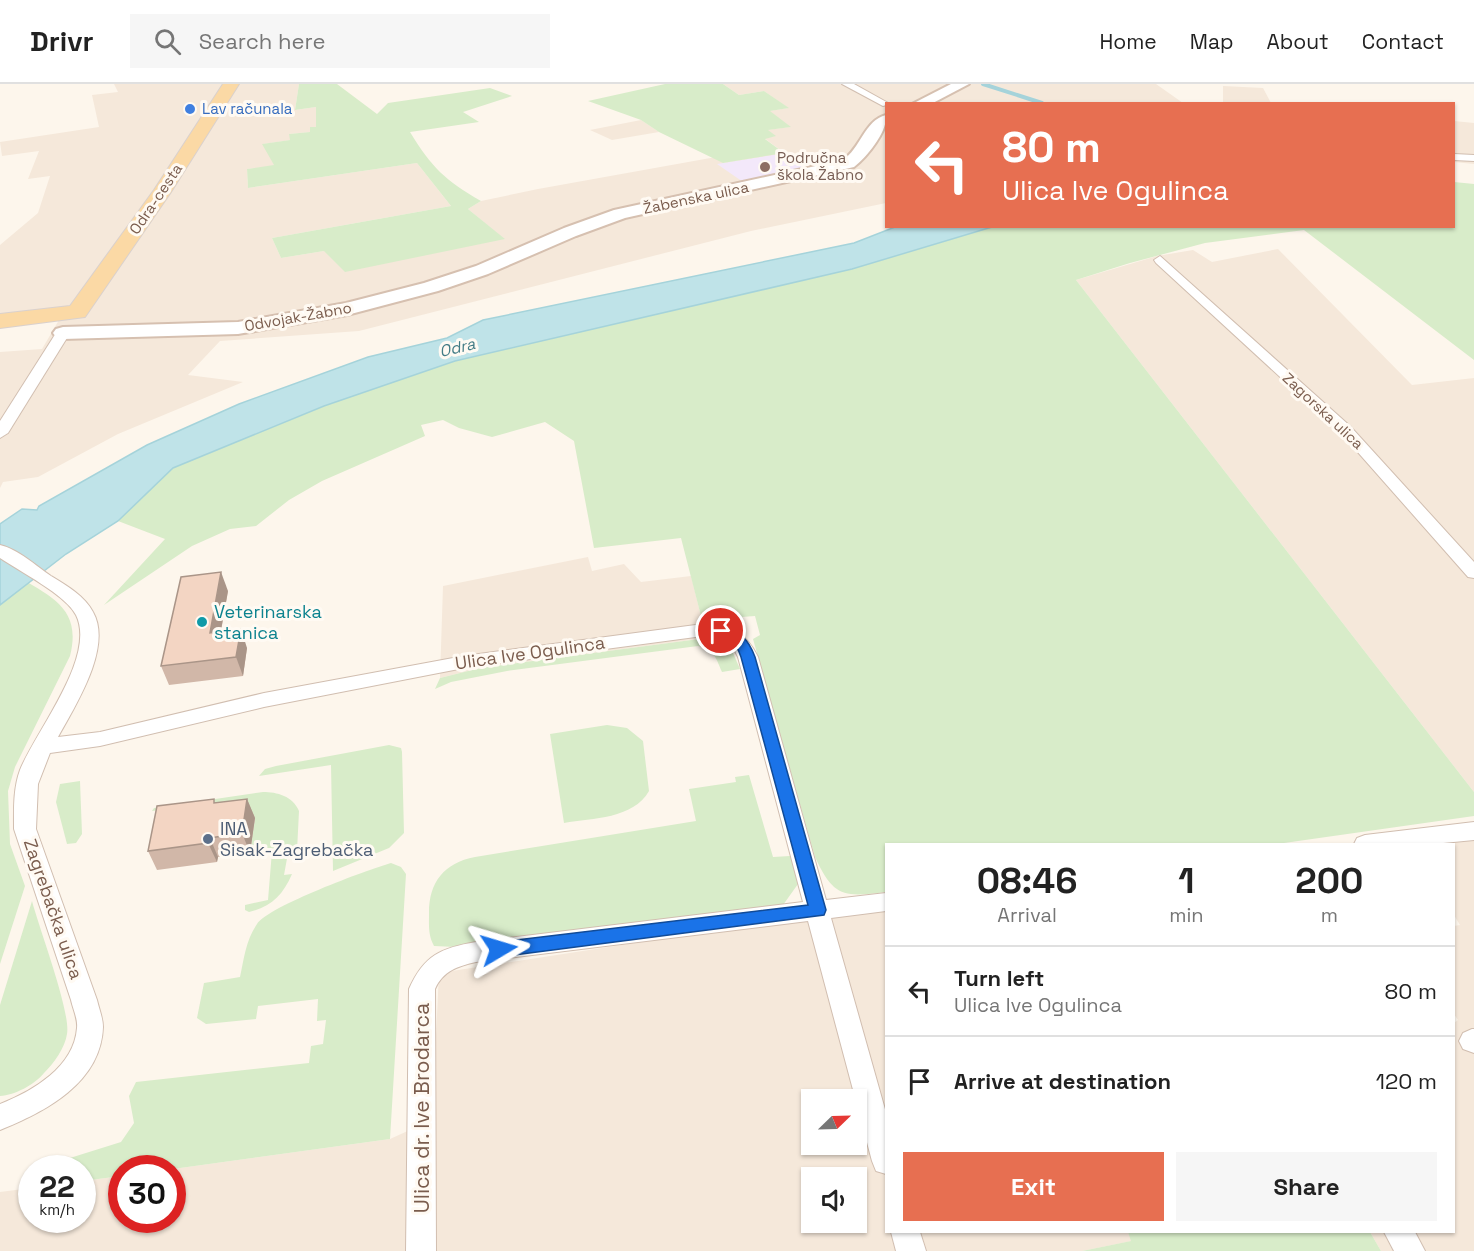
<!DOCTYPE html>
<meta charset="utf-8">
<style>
body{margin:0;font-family:"Space Grotesk",sans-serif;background:#f6f6f6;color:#222;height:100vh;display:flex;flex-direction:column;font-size:22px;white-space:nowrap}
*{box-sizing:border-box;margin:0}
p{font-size:20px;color:#767676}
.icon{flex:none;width:33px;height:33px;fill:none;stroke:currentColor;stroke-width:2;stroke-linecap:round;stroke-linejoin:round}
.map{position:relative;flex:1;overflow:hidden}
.side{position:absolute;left:885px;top:759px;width:570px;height:390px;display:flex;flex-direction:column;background:#fff;border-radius:0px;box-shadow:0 2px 4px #0004}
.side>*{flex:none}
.guide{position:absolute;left:885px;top:18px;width:570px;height:126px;border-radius:0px;box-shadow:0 2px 4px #0004;background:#e76f51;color:#fff;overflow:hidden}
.needle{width:39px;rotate:67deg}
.buttons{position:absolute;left:801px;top:1005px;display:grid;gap:12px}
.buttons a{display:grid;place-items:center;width:66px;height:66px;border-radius:0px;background:#fff;box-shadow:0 2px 4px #0004;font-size:30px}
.speed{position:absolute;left:18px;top:1071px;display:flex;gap:12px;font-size:30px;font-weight:700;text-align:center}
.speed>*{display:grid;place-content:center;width:78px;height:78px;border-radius:50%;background:#fff;box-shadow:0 2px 4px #0004;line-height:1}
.speed small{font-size:15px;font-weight:400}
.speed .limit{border:9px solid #d22;background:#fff;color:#111}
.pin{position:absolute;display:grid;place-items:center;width:51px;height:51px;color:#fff;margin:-26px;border:3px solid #fff;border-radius:50%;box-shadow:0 2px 6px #0007}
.me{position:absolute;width:66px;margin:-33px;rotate:83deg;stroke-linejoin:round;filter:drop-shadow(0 0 4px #0008)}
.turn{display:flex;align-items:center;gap:21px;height:126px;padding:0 18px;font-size:27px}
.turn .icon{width:78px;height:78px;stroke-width:2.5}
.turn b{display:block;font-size:42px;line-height:51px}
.eta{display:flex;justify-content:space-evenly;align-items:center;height:102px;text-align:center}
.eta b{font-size:36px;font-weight:700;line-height:42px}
.action{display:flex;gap:12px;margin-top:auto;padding:12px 18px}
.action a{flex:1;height:69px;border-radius:0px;background:#e76f51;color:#fff;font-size:24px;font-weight:700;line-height:69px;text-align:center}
.action a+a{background:#f6f6f6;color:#222}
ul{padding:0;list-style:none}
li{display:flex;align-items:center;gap:18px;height:90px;padding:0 18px;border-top:2px solid #e0e0e0}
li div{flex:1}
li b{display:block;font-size:22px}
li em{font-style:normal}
header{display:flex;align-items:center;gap:36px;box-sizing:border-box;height:84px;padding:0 30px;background:#fff;border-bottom:2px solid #e0e0e0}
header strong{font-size:28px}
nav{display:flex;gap:33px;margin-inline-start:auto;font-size:21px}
.search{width:420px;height:54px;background:#f6f6f6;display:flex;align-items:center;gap:15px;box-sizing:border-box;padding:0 21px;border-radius:0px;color:#767676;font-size:22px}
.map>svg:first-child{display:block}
</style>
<header>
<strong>Drivr</strong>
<div class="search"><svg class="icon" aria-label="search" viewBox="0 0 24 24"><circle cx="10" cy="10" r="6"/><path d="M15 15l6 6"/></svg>Search here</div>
<nav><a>Home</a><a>Map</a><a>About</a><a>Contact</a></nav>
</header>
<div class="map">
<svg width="1474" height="1167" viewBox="0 0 1474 1167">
<rect width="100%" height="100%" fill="#fdf6ec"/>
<g fill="#f5e8da" fill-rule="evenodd">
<polygon points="114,0 299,0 295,26 316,23 317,43 311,48 289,50 291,56 263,60 275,82 247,85 248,104 417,79 451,122 272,154 281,174 324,167 504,155 468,125 481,117 538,105 716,73 724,79 783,68 764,54 775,52 766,46 790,43 769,27 788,24 764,7 739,11 723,0 1156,0 1183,19 886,20 886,119 751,147 359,247 220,257 188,291 243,298 118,350 38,393 3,398 0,404 0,268 42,265 59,236 0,240 0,161 38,129 50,92 28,95 39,67 2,72 0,58 99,43 92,11 118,8"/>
<polygon points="1223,2 1263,4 1271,19 1223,19"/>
<polygon points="641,36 659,48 612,56 590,46"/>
<polygon points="1454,37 1474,39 1474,80 1454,78"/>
<polygon points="1278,165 1412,301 1474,294 1474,708 1076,196 1157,172 1193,166 1212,178"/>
<polygon points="588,473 592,487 624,480 641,498 691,492 702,536 699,555 480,584 440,594 443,502"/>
<polygon points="1474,752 1474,1167 1381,1167 1370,1148 1454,1148 1454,939 1458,936 1454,930 1454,842 1460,841 1454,831 1454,760 1407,760"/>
<path d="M 886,824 L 886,1148 L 1128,1148 L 1132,1157 L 1082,1167 L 0,1167 L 0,1108 L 31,1104 L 32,1136 L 82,1136 L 83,1097 L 121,1092 L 122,1136 L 172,1136 L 173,1085 L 390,1055 L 432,1036 L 439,889 L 803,833 ZM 812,1016 L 856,1016 L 856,1060 L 812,1060 ZM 812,1094 L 856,1094 L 856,1138 L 812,1138 Z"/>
</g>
<polygon fill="#f3e8fa" points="786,69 813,86 746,100 717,80"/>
<g fill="#d8ecc9">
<path d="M 299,0 L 337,0 L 377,30 L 388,19 L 490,4 L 512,12 L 463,28 L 479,38 L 410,48 C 432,84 445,96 481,117 L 468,125 L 505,155 L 345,188 L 324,167 L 281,174 L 272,154 L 451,122 L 417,79 L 248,104 L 247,85 L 274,81 L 262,60 L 290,56 L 289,50 L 310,48 L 310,43 L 316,43 L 316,23 L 295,26 Z"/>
<polygon points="665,0 723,0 739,11 764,7 789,24 770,27 791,43 768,46 776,52 765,55 784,69 723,79 659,48 641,36 588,17"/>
<path d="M 1454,98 L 1474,100 L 1474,276 L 1304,146 L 1205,159 L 1130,179 L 1076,196 L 1474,708 L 1474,732 L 1277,760 L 886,760 L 886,808 C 844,813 834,814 815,773 L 753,555 L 760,551 L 755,532 L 702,536 L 681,454 L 594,464 L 574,357 L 545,338 L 492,353 L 459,344 L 443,336 L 421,341 L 425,352 L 322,397 L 289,416 L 256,442 L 230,445 L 192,462 L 104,521 L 165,455 L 118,437 L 173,384 L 324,322 L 455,277 L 852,185 L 992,143 L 1454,142 Z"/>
<path d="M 16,491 C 52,514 82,524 70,572 L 15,683 L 8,707 L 10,760 L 25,802 L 0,880 L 0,503 Z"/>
<path d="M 699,555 L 718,556 L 730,562 L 740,585 L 722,588 C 716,574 714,565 698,562 L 507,587 L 451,598 L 435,605 L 440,594 L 480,584 Z"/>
<path d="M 607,641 L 627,644 L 643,657 L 649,707 C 633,735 593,734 564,739 L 550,650 Z"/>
<polygon points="389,661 401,664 402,668 404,749 389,764 333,787 331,681 259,692 265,685 276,682"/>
<path d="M 749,691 L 773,773 L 790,772 L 796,784 L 798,800 L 783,821 L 456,863 L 434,862 C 428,851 429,842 429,829 C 429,798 444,779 475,773 L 696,737 L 689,705 L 736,698 L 735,693 Z"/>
<polygon points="80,697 82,750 76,759 67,760 56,718 60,700"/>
<path d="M 263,708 C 277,708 293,712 299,727 L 297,767 L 288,769 L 284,791 L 292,790 C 283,811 271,823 249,828 L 245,826 L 245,821 L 268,816 L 272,767 L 250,769 L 255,734 L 240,716 L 152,727 L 154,724 Z"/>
<path d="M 391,779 L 401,783 L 406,790 L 390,1055 L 173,1085 L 122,1084 L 121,1092 L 83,1097 L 82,1084 L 38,1084 L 121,1058 L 134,1039 L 129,1012 L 136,998 L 309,979 L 311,962 L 323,960 L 326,936 L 317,937 L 318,915 L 258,922 L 256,935 L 206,940 L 197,934 L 204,899 L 240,893 C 244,874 246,856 257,840 C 269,822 367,786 391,779 Z"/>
<path d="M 32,817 C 39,844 71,928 67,950 C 65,964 54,979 44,989 C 34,1001 15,1011 0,1012 L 0,921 Z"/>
<polygon points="1128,1148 1370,1148 1381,1167 1082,1167 1131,1157"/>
</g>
<polygon fill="#bfe3e8" stroke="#a5d3da" stroke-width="1.5" points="895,143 992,143 852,185 455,277 324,322 173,384 118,437 66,470 0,521 0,440 22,425 37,426 39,422 147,361 239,320 368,273 447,254 483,236 854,159"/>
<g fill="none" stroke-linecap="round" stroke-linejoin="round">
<polyline stroke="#a5d3da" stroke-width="4" points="983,0 1042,19"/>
<g stroke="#d1beb0" stroke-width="2">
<g id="street">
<polygon points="842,0 854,0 890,20 883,22"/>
<polygon points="1454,70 1474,71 1474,77 1454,76"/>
<polygon points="1160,172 1350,342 1474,478 1474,494 1468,493 1340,348 1156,179 1154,176"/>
<polygon points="63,245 70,249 8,349 0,354 0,337 56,249"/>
<path d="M 0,461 C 18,465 36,482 51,492 C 66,501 85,512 93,528 C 113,563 75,622 58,653 L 100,648 L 264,609 L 464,572 L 703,540 C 730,541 746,548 758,573 L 826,816 L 886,809 L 886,827 L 831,834 L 886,1029 L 886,1090 L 876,1087 L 872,1077 L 808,837 L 476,878 C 458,882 443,887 435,905 L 436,1167 L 406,1167 L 409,905 C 424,871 441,864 476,858 L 803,818 L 738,573 C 731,556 721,553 703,552 L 464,584 L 264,623 L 100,662 L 50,669 L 38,700 L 36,745 L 97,916 C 99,925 103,934 103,943 C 101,999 45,1028 0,1046 L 0,1020 C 33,1007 74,983 77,944 C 78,935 73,925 71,916 L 14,745 C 14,726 13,705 20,686 C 35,648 97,573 76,531 C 66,511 19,487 0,474 Z"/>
<polygon points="1474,738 1474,756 1433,760 1354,760 1357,754 1365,751"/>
<polygon points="1472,945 1474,945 1474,969 1463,965 1459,957 1463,949"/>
<polygon points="891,1148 920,1148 926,1167 896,1167"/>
<polygon points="1384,1148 1415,1148 1425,1167 1394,1167"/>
</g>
</g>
<g stroke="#d6c0b0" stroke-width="4">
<g id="secondary">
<polygon points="951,0 969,0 931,20 912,20"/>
<path d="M 886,31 C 888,47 867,73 854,83 L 625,134 L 576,152 L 488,190 L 438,207 L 347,231 L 238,250 L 63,255 L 56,253 L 53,249 L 56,245 L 63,243 L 238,238 L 346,219 L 424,199 L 476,182 L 564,144 L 614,126 L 843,76 C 860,65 865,36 886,31 Z"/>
</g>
</g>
<g stroke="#dad1cd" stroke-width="2">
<polygon id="primary" points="223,0 239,0 171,108 85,233 0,244 0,230 70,222 154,106"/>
</g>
<use href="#street" fill="#fff" fill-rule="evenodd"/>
<use href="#secondary" fill="#fff" fill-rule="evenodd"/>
<use href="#primary" fill="#fbd9a5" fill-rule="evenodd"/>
</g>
<g fill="#d1b7a8">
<polygon points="228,507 221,547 247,564 243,592 169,601 161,582"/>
<polygon points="247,715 255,734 250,769 218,773 217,778 157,786 148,767 216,719"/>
</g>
<g fill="#aa9588">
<polygon points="221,488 228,507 217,568 210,549"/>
<polygon points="241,545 247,564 243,592 236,573"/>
<polygon points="247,715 255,734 250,769 242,749"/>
<polygon points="210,754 218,773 217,778 208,759"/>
</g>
<g fill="#f3d5c3" stroke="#aa9588" stroke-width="1.5">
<polygon points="221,488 210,549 241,545 236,573 161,582 181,493"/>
<polygon points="214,715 214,719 247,715 242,749 210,754 208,759 148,767 157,722"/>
</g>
<path fill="#1a73e8" stroke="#114b97" stroke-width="1.5" d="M 721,542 C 740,548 748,554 755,573 L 826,826 L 824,831 L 499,873 L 493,870 L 491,865 L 493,860 L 499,858 L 808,821 L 741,573 C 736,558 731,554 717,550 L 717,544 Z"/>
<circle fill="#3f7fe0" stroke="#fffaf3" stroke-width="2" cx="190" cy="25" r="6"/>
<circle fill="#8d6e63" stroke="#fffaf3" stroke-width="2" cx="765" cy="83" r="6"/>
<circle fill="#0f9aa8" stroke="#fffaf3" stroke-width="2" cx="202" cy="538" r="6"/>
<circle fill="#5c6f8a" stroke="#fffaf3" stroke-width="2" cx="208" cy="755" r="6"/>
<g text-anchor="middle" stroke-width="6" stroke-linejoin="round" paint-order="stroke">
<g font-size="15" fill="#366cbe" stroke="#fffaf3" text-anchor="start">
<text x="202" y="30">Lav računala</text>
</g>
<g font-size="15" fill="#785e54" stroke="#fffaf3" text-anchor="start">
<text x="777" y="79">Područna<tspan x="777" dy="17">škola Žabno</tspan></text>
</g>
<g font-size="15" fill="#7a5c4d" stroke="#fffaf3">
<text transform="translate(696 114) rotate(-12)" y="5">Žabenska ulica</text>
<text transform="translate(156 115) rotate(-56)" y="5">Odra-cesta</text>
<text transform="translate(298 233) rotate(-10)" y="5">Odvojak-Žabno</text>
<text transform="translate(1323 327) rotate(43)" y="5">Zagorska ulica</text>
</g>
<g font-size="16" font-style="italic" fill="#437c86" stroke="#fffaf3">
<text transform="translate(457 263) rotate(-13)" y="6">Odra</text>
</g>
<g font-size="18" fill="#0d838f" stroke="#fffaf3" text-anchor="start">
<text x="214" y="534">Veterinarska<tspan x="214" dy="21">stanica</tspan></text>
</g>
<g font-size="18" fill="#7a5c4d" stroke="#fffaf3">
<text transform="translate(530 569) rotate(-8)" y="6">Ulica Ive Ogulinca</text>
<text transform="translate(53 825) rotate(71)" y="6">Zagrebačka ulica</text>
</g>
<g font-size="18" fill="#4e5e75" stroke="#fffaf3" text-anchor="start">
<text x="220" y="751">INA<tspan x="220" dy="21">Sisak-Zagrebačka</tspan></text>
</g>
<g font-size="21" fill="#7a5c4d" stroke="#fffaf3">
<text transform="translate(422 1024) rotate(-90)" y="7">Ulica dr. Ive Brodarca</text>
</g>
</g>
</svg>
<div class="buttons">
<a><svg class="needle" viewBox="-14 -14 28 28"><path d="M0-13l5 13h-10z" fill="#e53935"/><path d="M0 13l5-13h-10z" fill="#767676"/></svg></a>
<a><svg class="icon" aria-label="sound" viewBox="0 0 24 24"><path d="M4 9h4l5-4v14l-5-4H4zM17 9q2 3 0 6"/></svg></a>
</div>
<div class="speed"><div>22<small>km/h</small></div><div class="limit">30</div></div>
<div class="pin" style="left:721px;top:547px;background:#d93025"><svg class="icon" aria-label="arrive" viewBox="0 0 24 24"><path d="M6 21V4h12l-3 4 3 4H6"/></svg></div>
<svg class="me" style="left:499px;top:865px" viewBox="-20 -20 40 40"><path d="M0-17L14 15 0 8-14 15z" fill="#1a73e8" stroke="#fff" stroke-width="4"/></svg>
<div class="guide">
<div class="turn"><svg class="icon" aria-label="left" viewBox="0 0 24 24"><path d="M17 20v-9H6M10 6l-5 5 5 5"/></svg><div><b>80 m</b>Ulica Ive Ogulinca</div></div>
</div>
<section class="side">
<div class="eta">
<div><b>08:46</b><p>Arrival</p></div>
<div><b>1</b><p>min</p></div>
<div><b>200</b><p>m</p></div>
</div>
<ul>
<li><svg class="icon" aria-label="left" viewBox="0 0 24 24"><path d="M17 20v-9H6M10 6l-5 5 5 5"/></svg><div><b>Turn left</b><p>Ulica Ive Ogulinca</p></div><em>80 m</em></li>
<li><svg class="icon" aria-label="arrive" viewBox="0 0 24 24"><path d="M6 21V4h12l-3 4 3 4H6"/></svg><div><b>Arrive at destination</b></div><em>120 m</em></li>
</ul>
<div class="action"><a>Exit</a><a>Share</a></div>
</section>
</div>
